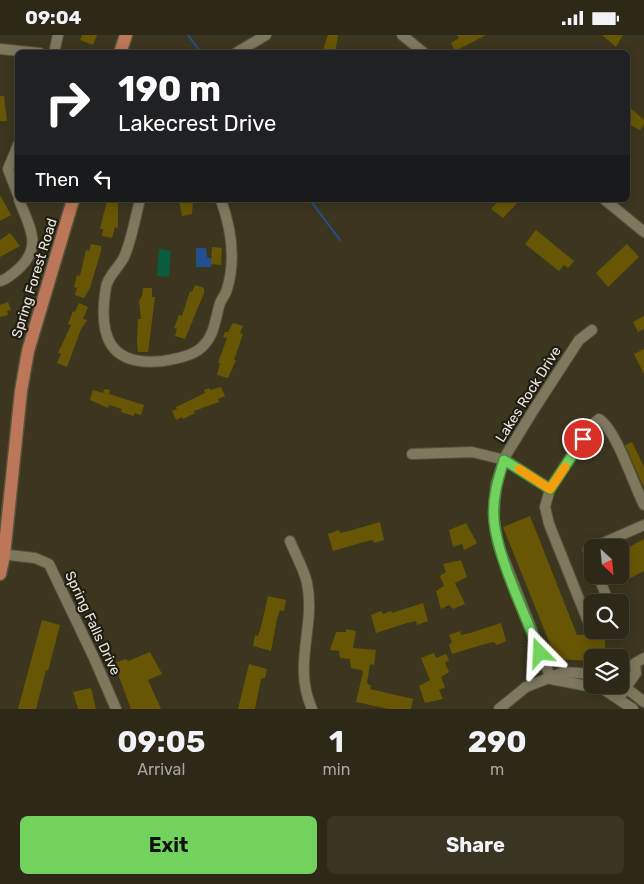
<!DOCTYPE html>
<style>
body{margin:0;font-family:Rubik,sans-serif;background:#393424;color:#f1f3f6;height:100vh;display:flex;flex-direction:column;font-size:19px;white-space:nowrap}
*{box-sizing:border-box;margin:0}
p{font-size:16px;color:#a7a6a1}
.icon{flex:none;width:28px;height:28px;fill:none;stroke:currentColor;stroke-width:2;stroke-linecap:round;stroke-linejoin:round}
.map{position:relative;height:674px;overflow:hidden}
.drawer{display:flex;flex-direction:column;background:#2d2817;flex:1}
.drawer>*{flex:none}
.guide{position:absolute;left:15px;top:15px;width:615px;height:152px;border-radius:8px;box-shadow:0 2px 12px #0003,0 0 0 1px #484436;background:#202124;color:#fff;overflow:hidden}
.needle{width:32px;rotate:154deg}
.controls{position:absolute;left:584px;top:504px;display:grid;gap:10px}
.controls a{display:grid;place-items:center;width:45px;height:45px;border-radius:8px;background:#2d2817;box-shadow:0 2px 12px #0003,0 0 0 1px #484436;font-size:25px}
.pin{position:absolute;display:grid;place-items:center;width:42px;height:42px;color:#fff;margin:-21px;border:2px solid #fff;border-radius:50%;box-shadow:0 1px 5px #0007}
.me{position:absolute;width:55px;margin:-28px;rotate:339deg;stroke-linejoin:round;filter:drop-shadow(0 0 4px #0008)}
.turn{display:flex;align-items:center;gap:18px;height:105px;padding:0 20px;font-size:22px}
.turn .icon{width:65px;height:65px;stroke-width:2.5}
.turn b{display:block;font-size:35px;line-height:42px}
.then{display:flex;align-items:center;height:48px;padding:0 20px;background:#0003;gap:10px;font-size:19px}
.eta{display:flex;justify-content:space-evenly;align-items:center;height:85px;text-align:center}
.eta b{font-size:30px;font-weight:700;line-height:35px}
.cta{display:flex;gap:10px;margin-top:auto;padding:10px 20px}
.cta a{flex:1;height:58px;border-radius:8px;background:#71d25e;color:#111;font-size:20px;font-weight:700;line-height:58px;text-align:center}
.cta a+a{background:#393424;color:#f1f3f6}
.status{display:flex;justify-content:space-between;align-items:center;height:35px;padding:0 25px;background:#2d2817;direction:ltr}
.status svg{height:14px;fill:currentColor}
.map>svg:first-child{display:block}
</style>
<div class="status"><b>09:04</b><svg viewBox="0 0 49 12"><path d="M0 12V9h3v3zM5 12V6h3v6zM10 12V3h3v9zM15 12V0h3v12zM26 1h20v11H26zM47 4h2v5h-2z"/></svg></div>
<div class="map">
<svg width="644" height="674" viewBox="0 0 644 674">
<rect width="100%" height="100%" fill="#3c361f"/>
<polygon fill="#0a5c3f" points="159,214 171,216 169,242 157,241"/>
<polygon fill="#234f8f" points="196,213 206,213 207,222 212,224 211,232 196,232"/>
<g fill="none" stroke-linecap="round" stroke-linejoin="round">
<g stroke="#234f8f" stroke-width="2">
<polyline points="188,0 201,18"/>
<polyline points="310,165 340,205"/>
</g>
</g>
<g fill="#675704">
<polygon points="82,0 97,0 93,10 80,5"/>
<polygon points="328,0 338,0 335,18 322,18"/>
<polygon points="457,0 486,0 455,16 451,8 459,3"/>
<polygon points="602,0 623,0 616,12"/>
<polygon points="0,61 4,61 7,86 0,86"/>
<polygon points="628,71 644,85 644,89 640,95 628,89"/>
<polygon points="0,160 11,180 0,186"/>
<polygon points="107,165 118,165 118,193 115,192 112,203 102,201 103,194 100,194"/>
<polygon points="179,165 193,165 192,179 182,181"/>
<polygon points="499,165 520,165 503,183 491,174"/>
<polygon points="536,195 574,226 568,233 564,230 559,236 525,209"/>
<polygon points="10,198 20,211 0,222 0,205"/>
<polygon points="91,209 101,211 101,216 90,253 84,263 75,260 77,253 74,252 77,240 80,241 86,215 89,216"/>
<polygon points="627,209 639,222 608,252 596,238"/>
<polygon points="212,212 222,213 221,230 211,229"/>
<polygon points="195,250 204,253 204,258 185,304 175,301 177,294 174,293 179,280 182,281 190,256 192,257"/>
<polygon points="143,253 152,253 152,262 155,262 148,317 138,317 137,308 138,284 141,284 139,266 142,261"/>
<polygon points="8,267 11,275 7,276 8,280 0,282 0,270"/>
<polygon points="79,268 88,272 83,284 87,285 81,294 67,332 57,328 61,319 58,318 71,290 68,289 73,276 75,277"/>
<polygon points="644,281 644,294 638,297 633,287"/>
<polygon points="233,288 243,291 240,298 243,299 234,325 236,325 228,343 217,340 220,328 218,328 227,303 223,302 225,297 228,297"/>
<polygon points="644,314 644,339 634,319"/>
<polygon points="221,352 225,361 218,364 219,367 194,376 195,378 183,384 182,382 176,385 172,376 177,374 176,372 205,358 204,355 209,353 210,355"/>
<polygon points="104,354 110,355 109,359 144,370 141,380 134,378 134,381 121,377 122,374 109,370 108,373 90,365 93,355 103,358"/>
<polygon points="632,407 644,432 644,453 625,410"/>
<polygon points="530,481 577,600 605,599 605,622 592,622 592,626 556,624 503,492"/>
<polygon points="380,487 384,505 374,508 373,505 364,507 333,516 328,499 339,495 340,498 349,496"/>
<polygon points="466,488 477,508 464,515 462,509 453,512 449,495"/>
<polygon points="644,504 644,536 619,549 613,540 620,540 620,517"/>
<polygon points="461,525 467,542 455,548 465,569 453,574 449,570 441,574 436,556 444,551 440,541 446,537 443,529"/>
<polygon points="268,561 286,565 284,576 280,575 277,584 271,616 253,611 255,600 258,601 261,592"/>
<polygon points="423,568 428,586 417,590 416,586 407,588 376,598 371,580 381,576 383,579 391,576 392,578"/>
<polygon points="42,585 60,590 48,636 46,635 36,674 18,674"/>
<polygon points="501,588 506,606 497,610 494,607 485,609 452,619 449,610 452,607 449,600 460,596 461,600 470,598"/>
<polygon points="346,594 356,596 353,613 376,615 374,630 370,629 367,648 371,651 370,654 413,664 411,674 389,674 356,667 363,637 361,635 351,633 350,624 340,623 339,616 330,615 336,597 346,597"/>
<polygon points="150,617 162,639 148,645 161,674 131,674 114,628 126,624 128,626"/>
<polygon points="434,618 436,623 446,619 449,625 445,628 449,637 441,642 445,652 439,655 443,664 425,668 419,651 430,645 421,623"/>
<polygon points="249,629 267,634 265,643 261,644 255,674 238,674"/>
<polygon points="91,653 96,674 78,674 73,657"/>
</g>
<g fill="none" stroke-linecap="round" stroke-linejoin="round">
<g stroke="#57523e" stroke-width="12">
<g id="minor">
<polyline points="402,0 424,18"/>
<polyline points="0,14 40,18"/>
<polyline points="54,18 58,0"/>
<polyline points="236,18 266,0"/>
<polyline points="18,110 8,134 18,160"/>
<path d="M 140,165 C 135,183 132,203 125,220 C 121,231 108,240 106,252 C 98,300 108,332 163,326 C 175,324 193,321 202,312 C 215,300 215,284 220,268 C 222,263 226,259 227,254 C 236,225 231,193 221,165"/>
<polyline points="605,165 644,197"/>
<path d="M 0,246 C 6,245 11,240 16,236 C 44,213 30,193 19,165"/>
<polyline points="412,419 472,417 505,425 550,454 545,472 549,489 587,584 592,586"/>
<path d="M 550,454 L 592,390 L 599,384 C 616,394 634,451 644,470"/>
<path d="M 290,506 C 295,519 304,534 307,548 C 316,592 292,629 312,674"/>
<polyline points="594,512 644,490"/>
<polyline points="592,513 588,515 592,527"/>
<polyline points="0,519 35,523 49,529 94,623 116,674"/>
<polyline points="598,540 609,568"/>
<polyline points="551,644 498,509 494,484 496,449 506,420 533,376 579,305 592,295"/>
<polyline points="551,644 603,654 633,674"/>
<polyline points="620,648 644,667"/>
<polyline points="619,663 636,638 635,628 644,623"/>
<polyline points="499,674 526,652 564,637 592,639"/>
</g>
</g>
<g stroke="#57523e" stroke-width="15">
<g id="major">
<polyline points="120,18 126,0"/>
<polyline points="0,539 4,520 21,356 28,316 73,165"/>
</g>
</g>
<use href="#minor" stroke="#7e785f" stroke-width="10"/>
<use href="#major" stroke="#bb7758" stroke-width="12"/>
</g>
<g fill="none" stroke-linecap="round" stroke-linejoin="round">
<g stroke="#49883d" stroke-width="12">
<path id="route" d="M 540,618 C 526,581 497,522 494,485 C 492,464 498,444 504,425 L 550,454 L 583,404"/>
</g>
<use href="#route" stroke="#71d25e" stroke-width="9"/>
<polyline stroke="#f59e0b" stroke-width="9" points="519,434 550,454 565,432"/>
</g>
<g text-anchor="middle" stroke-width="4.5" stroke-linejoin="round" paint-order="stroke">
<g font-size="14" fill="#ebe7d9" stroke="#201e14">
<text transform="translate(34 243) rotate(-73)" y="5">Spring Forest Road</text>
<text transform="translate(528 359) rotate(-58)" y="5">Lakes Rock Drive</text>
<text transform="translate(93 588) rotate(65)" y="5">Spring Falls Drive</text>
</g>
</g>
</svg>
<div class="controls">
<a><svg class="needle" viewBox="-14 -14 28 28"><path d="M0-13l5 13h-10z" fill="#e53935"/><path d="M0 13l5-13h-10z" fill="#a7a6a1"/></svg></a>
<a><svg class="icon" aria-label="search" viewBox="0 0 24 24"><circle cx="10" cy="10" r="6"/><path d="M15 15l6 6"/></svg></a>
<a><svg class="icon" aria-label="layers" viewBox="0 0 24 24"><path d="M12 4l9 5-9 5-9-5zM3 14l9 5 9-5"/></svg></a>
</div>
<div class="pin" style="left:583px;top:404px;background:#d93025"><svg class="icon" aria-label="arrive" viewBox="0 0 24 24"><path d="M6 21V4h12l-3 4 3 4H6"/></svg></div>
<svg class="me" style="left:540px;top:618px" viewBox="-20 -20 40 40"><path d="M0-17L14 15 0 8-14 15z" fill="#71d25e" stroke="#fff" stroke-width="4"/></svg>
<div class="guide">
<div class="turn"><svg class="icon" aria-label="right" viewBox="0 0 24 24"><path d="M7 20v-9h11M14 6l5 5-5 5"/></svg><div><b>190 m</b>Lakecrest Drive</div></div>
<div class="then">Then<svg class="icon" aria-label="left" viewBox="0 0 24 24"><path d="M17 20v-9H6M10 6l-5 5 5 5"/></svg></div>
</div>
</div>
<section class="drawer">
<div class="eta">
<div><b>09:05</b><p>Arrival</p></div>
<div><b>1</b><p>min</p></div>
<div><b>290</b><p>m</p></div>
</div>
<div class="cta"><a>Exit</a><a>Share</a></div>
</section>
